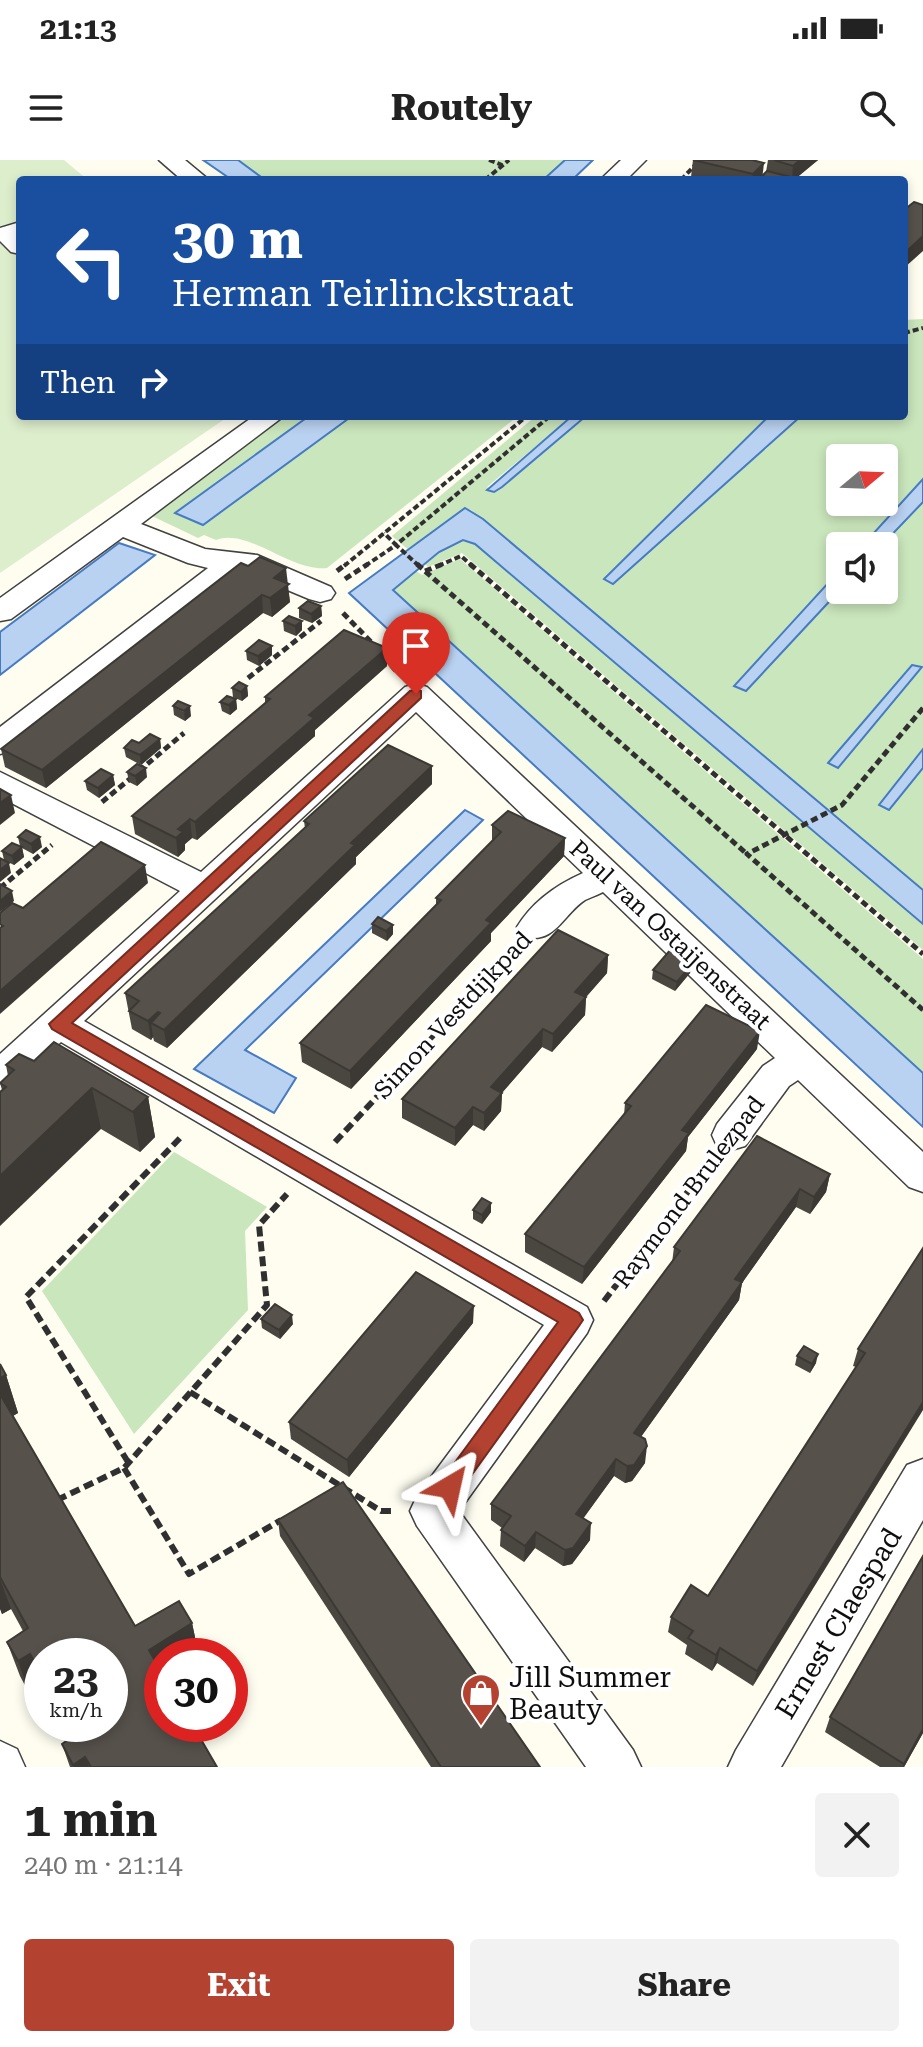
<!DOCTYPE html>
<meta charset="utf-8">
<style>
body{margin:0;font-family:"Roboto Serif",serif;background:#f2f2f2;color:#222;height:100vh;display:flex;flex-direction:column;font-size:30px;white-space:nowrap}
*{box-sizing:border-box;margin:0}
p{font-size:26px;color:#767676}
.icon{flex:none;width:44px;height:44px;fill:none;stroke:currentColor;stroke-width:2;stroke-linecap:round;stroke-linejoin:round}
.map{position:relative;height:1607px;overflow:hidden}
.details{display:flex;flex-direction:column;background:#fff;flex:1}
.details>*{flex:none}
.banner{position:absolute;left:16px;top:16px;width:892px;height:244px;border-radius:8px;box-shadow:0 4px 12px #0003;background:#1a4fa0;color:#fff;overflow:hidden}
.needle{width:52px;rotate:71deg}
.buttons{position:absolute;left:826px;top:284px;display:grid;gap:16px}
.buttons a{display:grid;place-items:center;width:72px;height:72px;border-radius:8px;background:#fff;box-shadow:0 4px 12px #0003;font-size:40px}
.speed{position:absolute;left:24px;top:1478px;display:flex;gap:16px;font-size:40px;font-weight:700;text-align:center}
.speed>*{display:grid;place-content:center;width:104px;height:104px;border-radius:50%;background:#fff;box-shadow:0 4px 12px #0003;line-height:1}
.speed small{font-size:20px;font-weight:400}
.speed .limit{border:12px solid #d22;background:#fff;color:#111}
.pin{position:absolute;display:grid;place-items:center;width:68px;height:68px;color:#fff;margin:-82px -34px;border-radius:50% 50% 50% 0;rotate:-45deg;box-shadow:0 0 8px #0007}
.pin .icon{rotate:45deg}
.me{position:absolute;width:88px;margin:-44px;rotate:36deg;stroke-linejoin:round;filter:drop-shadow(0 0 6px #0008)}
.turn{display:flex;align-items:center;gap:28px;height:168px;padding:0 24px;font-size:36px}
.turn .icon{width:104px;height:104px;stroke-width:2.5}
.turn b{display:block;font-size:56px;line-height:68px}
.then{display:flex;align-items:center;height:76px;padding:0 24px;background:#0003;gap:16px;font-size:30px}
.round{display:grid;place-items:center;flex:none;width:84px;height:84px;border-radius:8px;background:#f2f2f2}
.head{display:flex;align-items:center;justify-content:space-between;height:136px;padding:0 24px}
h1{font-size:48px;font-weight:700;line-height:60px}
.action{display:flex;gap:16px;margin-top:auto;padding:16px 24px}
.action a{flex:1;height:92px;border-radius:8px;background:#b34231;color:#fff;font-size:32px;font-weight:700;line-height:92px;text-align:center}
.action a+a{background:#f2f2f2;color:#222}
.status{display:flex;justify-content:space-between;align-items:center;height:56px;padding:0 40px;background:#fff;direction:ltr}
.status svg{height:22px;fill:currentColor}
header{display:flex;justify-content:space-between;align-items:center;height:104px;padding:0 24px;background:#fff;font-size:36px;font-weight:700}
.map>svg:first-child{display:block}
</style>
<div class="status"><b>21:13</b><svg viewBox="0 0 49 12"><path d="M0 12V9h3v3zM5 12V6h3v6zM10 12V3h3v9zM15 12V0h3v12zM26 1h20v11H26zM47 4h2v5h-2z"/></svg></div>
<header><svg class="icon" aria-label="menu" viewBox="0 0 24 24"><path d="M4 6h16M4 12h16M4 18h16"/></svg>Routely<svg class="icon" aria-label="search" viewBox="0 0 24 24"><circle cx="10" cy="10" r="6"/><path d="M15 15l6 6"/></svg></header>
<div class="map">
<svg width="923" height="1607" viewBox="0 0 923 1607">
<rect width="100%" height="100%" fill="#fefdf0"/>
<g fill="#cae6bc" fill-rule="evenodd">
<polygon points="219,0 574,0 553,20 249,20"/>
<path d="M 923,159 L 923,319 L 862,386 L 840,386 L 840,410 L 734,525 L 746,530 L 840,430 L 884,430 L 884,386 L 881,386 L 923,342 L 923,589 L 879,645 L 889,649 L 923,608 L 923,730 L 471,350 L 464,348 L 410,391 L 392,376 L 536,256 L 572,256 L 487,327 L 494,332 L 586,256 L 769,256 L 754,273 L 765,290 L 801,256 L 904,256 L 904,160 ZM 840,298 L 884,298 L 884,342 L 840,342 Z"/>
<path d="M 286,256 L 309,256 L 176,354 L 203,365 L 352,256 L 518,256 L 327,408 C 291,412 247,367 216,380 L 204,375 L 198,378 L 152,356 L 161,346 Z"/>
<polygon points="464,380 475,384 923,764 923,790 462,393 428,407 424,403 447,387"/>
<polygon points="460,399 923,799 923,913 392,431 416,411 422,415"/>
<polygon points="174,992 267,1047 245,1071 248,1150 134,1274 42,1131"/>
</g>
<polygon fill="#ddeecd" points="0,0 64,0 88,20 20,20 20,256 229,256 0,413"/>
<g fill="#b9d2f1" stroke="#467bc2" stroke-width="2">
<polygon points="203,0 238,0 265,20 232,20"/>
<polygon points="565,0 593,0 572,20 543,20"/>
<polygon points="309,256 352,256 203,365 175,353"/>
<polygon points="572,256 586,256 502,327 494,332 487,330"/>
<polygon points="801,256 613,424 604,419 768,257"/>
<polygon points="923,319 923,342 881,386 862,386"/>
<polygon points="465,348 483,359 923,730 923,764 475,384 463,380 439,392 393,430 923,913 923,967 349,433"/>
<polygon points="119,383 155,395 0,515 0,472"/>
<polygon points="840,410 840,430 746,531 734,526"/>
<polygon points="912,505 922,507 838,608 828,603"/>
<polygon points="923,589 923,608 889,650 879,645"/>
<polygon points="465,650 483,660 245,890 296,918 274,953 194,909"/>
</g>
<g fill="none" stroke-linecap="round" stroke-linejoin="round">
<g stroke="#414141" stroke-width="3">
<g id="minor">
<polygon points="159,0 185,0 209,20 182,20"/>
<polygon points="621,0 646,0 626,20 600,20"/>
<polygon points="20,62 20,94 11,92 0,81 0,68"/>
<polygon points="254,256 284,256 141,364 205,389 257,395 331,427 335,433 331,439 320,442 309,439 242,411 11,591 0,594 0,567 208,408 188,403 123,377 11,459 0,461 0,438"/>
<path d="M 416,524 L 427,527 L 923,992 L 923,1032 L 909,1027 L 798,920 L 789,926 L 745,986 L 731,990 L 717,986 L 712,975 L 717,964 L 763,906 L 775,898 L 603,732 C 598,735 591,737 585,740 C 562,755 555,786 522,776 L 517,767 C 532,742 558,724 583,713 L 416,552 L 84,861 L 587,1147 L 593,1160 L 587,1173 L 459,1351 L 633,1590 L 641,1607 L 586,1607 L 417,1366 L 410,1351 L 417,1336 L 544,1165 L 61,882 L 13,926 L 0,931 L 0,894 L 180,731 L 0,637 L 0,612 L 201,712 L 405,527 Z"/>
<polygon points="923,1299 923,1360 781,1607 728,1607 736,1590 907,1305"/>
<polygon points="0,1581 17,1589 25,1607 0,1607"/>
</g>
</g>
<g stroke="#303030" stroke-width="4" stroke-dasharray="6 3" stroke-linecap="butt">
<polyline points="489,0 502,5"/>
<polyline points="485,20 509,0"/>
<polyline points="681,20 696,4"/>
<polyline points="904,173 923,168"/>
<polyline points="344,406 527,256"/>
<polyline points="365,406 396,385 384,373"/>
<polyline points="419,406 396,385 550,256"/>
<polyline points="438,406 461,396 472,406"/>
</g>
<g stroke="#303030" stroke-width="5" stroke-dasharray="7 4" stroke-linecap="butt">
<polyline points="417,404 747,694"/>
<polyline points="470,404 923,794"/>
<polyline points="337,411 346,404"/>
<polyline points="425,411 443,404"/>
<polyline points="345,419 368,404"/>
<polyline points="343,453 372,483"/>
<polyline points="384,497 398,513"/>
<polyline points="248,518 321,461"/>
<polyline points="923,548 842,645 747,694 923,850"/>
<polyline points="139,611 184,573"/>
<polyline points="102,642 131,618"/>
<polyline points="0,728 52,685"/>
<polyline points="384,929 513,790"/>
</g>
<g stroke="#303030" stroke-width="6" stroke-dasharray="10 5" stroke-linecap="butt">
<polyline points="335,982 386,927"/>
<polyline points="604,1141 712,1000"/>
<polyline points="190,1232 381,1351 395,1351"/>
<polyline points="128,1302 26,1137 183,975"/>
<polyline points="124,1308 189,1414 281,1360"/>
<polyline points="57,1340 124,1308 267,1145 259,1065 287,1034"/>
</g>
<use href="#minor" fill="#fff" fill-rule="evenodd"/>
</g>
<g fill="#4a4640">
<polygon points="693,0 763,16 766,12 768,0 818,0 796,18 803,20 706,20 691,17"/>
<polygon points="923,45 904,108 904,50"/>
<polygon points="241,403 287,423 290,442 272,457 263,453 46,628 5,607 1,589"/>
<polygon points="321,446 322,456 312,463 299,458 299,448"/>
<polygon points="283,461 302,461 302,470 296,476 284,471"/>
<polygon points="387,488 387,506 315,570 315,576 197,680 192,678 185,684 185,690 178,697 135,674 132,656 265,543 265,537"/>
<polygon points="246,491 272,495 259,506 247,500"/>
<polygon points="247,526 248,536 242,541 233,537 232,528"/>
<polygon points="236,539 237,549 230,555 222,551 220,542"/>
<polygon points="173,546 191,556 185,561 174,555"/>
<polygon points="160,579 161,588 141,605 126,597 124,588"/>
<polygon points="432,606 432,624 356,697 356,704 167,888 154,881 153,877 151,880 132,869 125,833 305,668 304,661"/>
<polygon points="127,612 147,617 137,626 129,622"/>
<polygon points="113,615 115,625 99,638 87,630 85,621"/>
<polygon points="492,665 565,678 564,696 491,773 491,781 351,929 302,902 300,883 436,745 436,738 492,681"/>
<polygon points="18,677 42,687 33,694 22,688 24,697 14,705 4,700 2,691 20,686"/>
<polygon points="372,764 393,774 387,781 372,773"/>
<polygon points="608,795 607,813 586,837 585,855 552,892 542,887 502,933 501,951 484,971 473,965 455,986 402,958 402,939"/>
<polygon points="692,804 690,813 675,831 652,819 653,810"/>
<polygon points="757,889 688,977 686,991 582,1124 525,1092 525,1074 624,955 625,943"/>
<polygon points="34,901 148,937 155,977 140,992 101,969 2,930 0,923 8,916 6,905"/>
<polygon points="830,1014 826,1032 810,1054 796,1047 742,1123 739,1140 641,1277 645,1303 632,1321 625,1323 614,1316 583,1358 590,1380 572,1404 563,1406 535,1388 524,1402 500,1386 501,1370 502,1368 491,1360 491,1344 672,1103 674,1087"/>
<polygon points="473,1050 491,1052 482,1064 473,1059"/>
<polygon points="923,1088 753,1526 717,1503 712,1511 685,1494 687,1485 668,1472 671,1457 708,1436 856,1207 853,1206 858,1189"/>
<polygon points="261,1159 293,1164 280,1179 262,1168"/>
<polygon points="473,1163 349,1317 291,1279 289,1262"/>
<polygon points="797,1196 816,1203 810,1213 795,1205"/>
<polygon points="0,1204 6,1215 18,1253 13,1256 135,1466 192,1463 199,1496 162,1496 162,1564 217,1607 70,1607 62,1584 78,1572 74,1564 110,1564 42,1496 42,1528 30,1535 20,1516 7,1482 23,1471 11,1449 2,1454 0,1449"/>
<polygon points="278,1360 540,1607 431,1607 280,1376"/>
<polygon points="923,1396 923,1573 904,1607 880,1607 825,1572 830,1557"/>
</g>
<g fill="#3c3934">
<polygon points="800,0 818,0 794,20 792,20 793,6"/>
<polygon points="764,3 762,20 752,20 753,14"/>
<polygon points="923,76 923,91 904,108 907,91"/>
<polygon points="286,408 290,442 272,457 270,438 274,418"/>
<polygon points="262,435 263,453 46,628 42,610"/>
<polygon points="321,446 322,456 312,463 311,454"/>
<polygon points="302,461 302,470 296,476 295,466"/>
<polygon points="272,486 272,495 259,506 258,496"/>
<polygon points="387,488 387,506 315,570 315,576 197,680 195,662 309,555"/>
<polygon points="247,526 248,536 242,541 241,532"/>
<polygon points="236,539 237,549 230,555 229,545"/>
<polygon points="190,546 191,556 185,561 184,551"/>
<polygon points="160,579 161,588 141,605 140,595"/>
<polygon points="432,606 432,624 356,697 356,704 167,888 164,870 351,683"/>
<polygon points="146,608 147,617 137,626 135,616"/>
<polygon points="113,615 115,625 99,638 98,628"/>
<polygon points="11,635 15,653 0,665 0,643"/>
<polygon points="190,659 192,678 185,684 185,690 178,697 176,678 178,669"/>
<polygon points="40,677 42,687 33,694 31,684"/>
<polygon points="565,678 564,696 491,773 491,781 351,929 350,911 486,760"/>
<polygon points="22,687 24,697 14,705 12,696"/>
<polygon points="9,703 11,713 0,722 0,710"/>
<polygon points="145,705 148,723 0,854 0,831"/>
<polygon points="12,731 14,741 0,752 0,741"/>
<polygon points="393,765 393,774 387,781 386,771"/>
<polygon points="608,795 607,813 586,837 585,855 552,892 553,874 575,832"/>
<polygon points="692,804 690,813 675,831 677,822"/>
<polygon points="158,852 161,868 151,863 153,877 151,880 148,861"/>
<polygon points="543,869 542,887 491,945 491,927"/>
<polygon points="760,871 757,889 688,977 686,991 582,1124 584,1107 682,970"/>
<polygon points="92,928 101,969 0,1066 0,1016"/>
<polygon points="502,933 501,951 484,971 484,953"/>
<polygon points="148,937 155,977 140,992 133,952"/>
<polygon points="473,947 473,965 455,986 455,968"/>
<polygon points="830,1014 826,1032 810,1054 814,1037"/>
<polygon points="800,1029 796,1047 742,1123 739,1140 632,1289 634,1273 735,1119"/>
<polygon points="491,1043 491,1052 482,1064 482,1055"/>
<polygon points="474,1146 473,1163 349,1317 347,1300"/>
<polygon points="292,1155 293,1164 280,1179 279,1170"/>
<polygon points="818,1194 816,1203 810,1213 812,1204"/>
<polygon points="6,1215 18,1253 5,1260 0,1245 0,1218"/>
<polygon points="923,1242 923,1250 753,1526 757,1511"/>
<polygon points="647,1286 645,1303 632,1321 625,1323 627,1306"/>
<polygon points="616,1299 614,1316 575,1370 576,1354"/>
<polygon points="591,1363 590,1380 572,1404 563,1406 565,1390"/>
<polygon points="536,1372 535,1388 524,1402 525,1386"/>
<polygon points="0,1419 11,1449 2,1454 0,1448"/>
<polygon points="192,1463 199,1496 162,1496 162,1521 149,1490"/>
<polygon points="720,1488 717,1503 712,1511 716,1495"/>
<polygon points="30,1494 42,1528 30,1535 18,1501"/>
<polygon points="923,1569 923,1573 904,1607 903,1607"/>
<polygon points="85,1597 89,1607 74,1607 73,1605"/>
</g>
<g fill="#56514b" stroke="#3c3934" stroke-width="2">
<polygon points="693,0 752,0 764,3 753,14"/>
<polygon points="774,0 800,0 793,6"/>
<polygon points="767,11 803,20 778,20 762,16"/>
<polygon points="914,42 923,45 923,76 907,91 904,90 904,50"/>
<polygon points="260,397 286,408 274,418 289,424 270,438 262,435 42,610 1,589 241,403 248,406"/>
<polygon points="308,441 321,446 311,454 299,448"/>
<polygon points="289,456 302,461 295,466 283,461"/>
<polygon points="344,470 387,488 309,555 314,558 195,662 190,659 178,669 183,672 176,678 132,656 270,539 265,537"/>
<polygon points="259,480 272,486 258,496 246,491"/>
<polygon points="239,522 247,526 241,532 232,528"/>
<polygon points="227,536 236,539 229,545 220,542"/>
<polygon points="178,541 190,546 184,551 173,546"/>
<polygon points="150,574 160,579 140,595 124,588 132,580 139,583"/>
<polygon points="388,585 432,606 351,683 355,685 164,870 151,863 160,853 158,852 148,861 129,851 139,841 125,833 309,664 304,661"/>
<polygon points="137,604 146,608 135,616 127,612"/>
<polygon points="101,609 113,615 98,628 85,621"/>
<polygon points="0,629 11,635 0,643"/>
<polygon points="508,651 565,678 486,760 491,763 350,911 300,883 441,740 436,738 501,672 492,665"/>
<polygon points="26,670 40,677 31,684 18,677"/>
<polygon points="101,682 145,705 0,831 0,768 3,766 0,764 0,753 12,743 23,748"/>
<polygon points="12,683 22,687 12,696 2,691"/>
<polygon points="0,698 9,703 0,710"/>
<polygon points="0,724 12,731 0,741"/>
<polygon points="378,757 393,765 386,771 372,764"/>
<polygon points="558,770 608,795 575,832 586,837 570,855 553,874 543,869 491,927 502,933 484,953 473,947 455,968 402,939"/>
<polygon points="671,789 692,804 677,822 653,810"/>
<polygon points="706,845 760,871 682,970 689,973 584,1107 525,1074 631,946 625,943"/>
<polygon points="54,882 148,937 133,952 92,928 0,1016 0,932 6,927 0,923 14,910 6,905 19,894 34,901"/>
<polygon points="757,976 830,1014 814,1037 800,1029 735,1119 742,1122 634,1273 645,1279 647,1286 634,1305 627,1306 616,1299 576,1354 591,1363 573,1388 565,1390 536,1372 525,1386 501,1370 511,1356 491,1344 680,1091 674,1087"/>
<polygon points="482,1038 491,1043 482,1055 473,1050"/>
<polygon points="923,1088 923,1242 757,1511 720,1488 716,1495 688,1478 693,1471 671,1457 691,1425 708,1436 865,1193 858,1189"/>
<polygon points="416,1112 474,1146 347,1300 289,1262"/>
<polygon points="275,1144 292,1155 279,1170 261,1159"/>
<polygon points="804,1186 818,1194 812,1204 797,1196"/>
<polygon points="0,1204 6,1215 0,1218"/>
<polygon points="0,1234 135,1466 179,1441 192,1463 149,1490 162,1513 162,1564 192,1564 217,1607 91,1607 85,1597 73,1605 62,1584 83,1569 81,1564 110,1564 110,1496 42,1496 41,1514 30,1494 18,1501 7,1482 28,1468 0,1417"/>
<polygon points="343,1322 540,1607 441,1607 278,1360"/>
<polygon points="923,1396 923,1569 904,1604 830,1557"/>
</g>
<polygon fill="#b34231" stroke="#742b20" stroke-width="2" points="416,529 421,531 421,538 72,863 579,1153 583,1160 579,1166 458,1334 450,1337 442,1334 439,1327 442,1320 558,1162 52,869 49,864 410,531"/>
<defs>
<g id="shop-pin" transform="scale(2)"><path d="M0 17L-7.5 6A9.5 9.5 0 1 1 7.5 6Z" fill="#b34231" stroke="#fff"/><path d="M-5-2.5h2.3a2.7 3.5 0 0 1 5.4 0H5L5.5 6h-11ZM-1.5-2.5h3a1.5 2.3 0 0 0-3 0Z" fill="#fff"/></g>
</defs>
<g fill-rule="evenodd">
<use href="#shop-pin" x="481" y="1533"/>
</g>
<g text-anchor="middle" stroke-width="8" stroke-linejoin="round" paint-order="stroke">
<g font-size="24" fill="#0e0e0e" stroke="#fff">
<text transform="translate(670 775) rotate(43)" y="8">Paul van Ostaijenstraat</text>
<text transform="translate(453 855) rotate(-47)" y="8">Simon Vestdijkpad</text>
<text transform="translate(689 1032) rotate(-53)" y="8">Raymond Brulezpad</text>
</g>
<g font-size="28" fill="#0e0e0e" stroke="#fff">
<text transform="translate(838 1463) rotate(-59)" y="10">Ernest Claespad</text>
</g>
<g font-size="28" fill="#0e0e0e" stroke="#fff" text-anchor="start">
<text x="509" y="1527">Jill Summer<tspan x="509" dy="32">Beauty</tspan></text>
</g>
</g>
</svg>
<div class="buttons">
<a><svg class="needle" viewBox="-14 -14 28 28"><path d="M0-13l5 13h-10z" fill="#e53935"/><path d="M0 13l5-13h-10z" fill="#767676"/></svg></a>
<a><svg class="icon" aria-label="sound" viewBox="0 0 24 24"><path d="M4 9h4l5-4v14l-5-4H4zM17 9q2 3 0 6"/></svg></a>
</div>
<div class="speed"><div>23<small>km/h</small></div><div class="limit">30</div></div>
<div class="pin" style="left:416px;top:534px;background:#d93025"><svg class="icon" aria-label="arrive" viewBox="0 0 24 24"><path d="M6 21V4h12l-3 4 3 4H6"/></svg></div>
<svg class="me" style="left:450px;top:1327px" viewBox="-20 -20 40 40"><path d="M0-17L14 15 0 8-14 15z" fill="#b34231" stroke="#fff" stroke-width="4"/></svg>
<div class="banner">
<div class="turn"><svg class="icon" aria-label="left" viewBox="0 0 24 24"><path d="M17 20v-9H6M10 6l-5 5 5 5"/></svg><div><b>30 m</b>Herman Teirlinckstraat</div></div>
<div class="then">Then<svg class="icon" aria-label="right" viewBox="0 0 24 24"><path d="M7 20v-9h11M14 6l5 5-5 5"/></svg></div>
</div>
</div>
<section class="details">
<div class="head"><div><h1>1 min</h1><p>240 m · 21:14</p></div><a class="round"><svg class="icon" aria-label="close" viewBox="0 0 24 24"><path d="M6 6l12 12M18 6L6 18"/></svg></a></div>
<div class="action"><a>Exit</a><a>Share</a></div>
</section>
